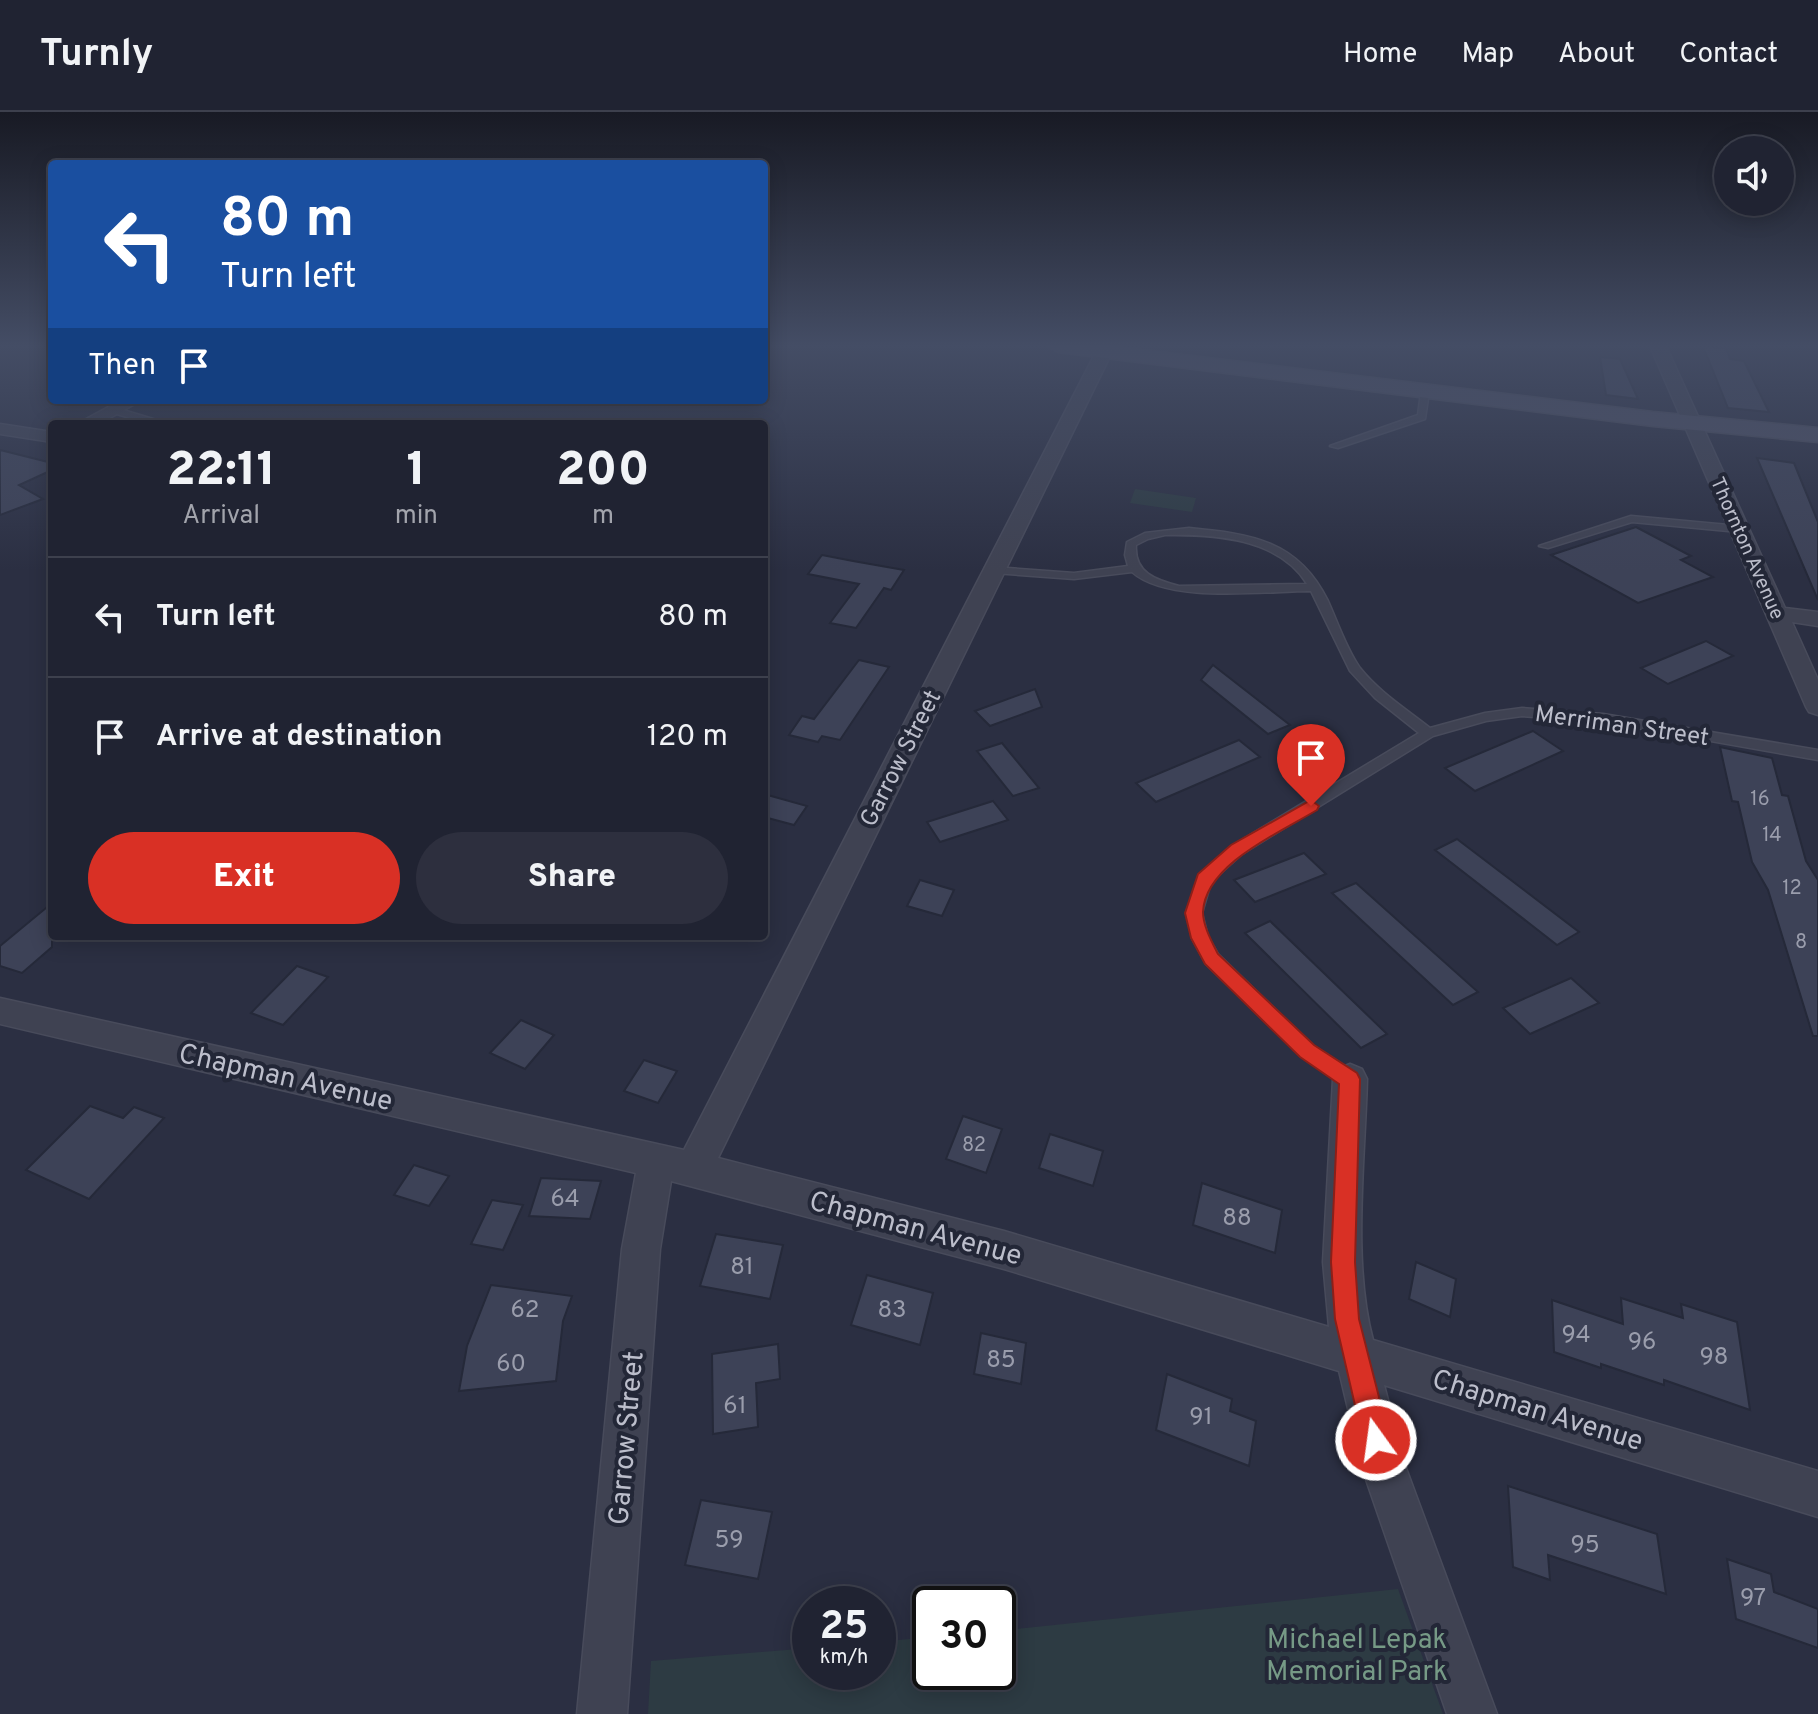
<!DOCTYPE html>
<style>
body{margin:0;font-family:Overpass,sans-serif;background:#2d2f3e;color:#f1f3f6;height:100vh;display:flex;flex-direction:column;font-size:30px;white-space:nowrap}
*{box-sizing:border-box;margin:0}
p{font-size:26px;color:#a2a4ac}
.icon{flex:none;width:44px;height:44px;fill:none;stroke:currentColor;stroke-width:2;stroke-linecap:round;stroke-linejoin:round}
.map{position:relative;flex:1;overflow:hidden}
.side{position:absolute;left:48px;top:308px;width:720px;height:520px;display:flex;flex-direction:column;background:#202332;border-radius:8px;box-shadow:0 4px 20px #0003,0 0 0 2px #3d404d}
.side>*{flex:none}
.banner{position:absolute;left:48px;top:48px;width:720px;height:244px;border-radius:8px;box-shadow:0 4px 20px #0003,0 0 0 2px #3d404d;background:#1a4fa0;color:#fff;overflow:hidden}
.fabs{position:absolute;left:1714px;top:24px;display:grid;gap:16px}
.fabs a{display:grid;place-items:center;width:80px;height:80px;border-radius:50%;background:#202332;box-shadow:0 4px 20px #0003,0 0 0 2px #3d404d;font-size:40px}
.speed{position:absolute;left:792px;top:1474px;display:flex;gap:16px;font-size:40px;font-weight:700;text-align:center}
.speed>*{display:grid;place-content:center;width:104px;height:104px;border-radius:50%;background:#202332;box-shadow:0 4px 20px #0003,0 0 0 2px #3d404d;line-height:1}
.speed small{font-size:20px;font-weight:400}
.speed .limit{border:4px solid #111;border-radius:12px;background:#fff;color:#111}
.pin{position:absolute;display:grid;place-items:center;width:68px;height:68px;color:#fff;margin:-82px -34px;border-radius:50% 50% 50% 0;rotate:-45deg;box-shadow:0 0 8px #0007}
.pin .icon{rotate:45deg}
.me{position:absolute;width:88px;margin:-44px;rotate:346deg;stroke-linejoin:round;filter:drop-shadow(0 0 6px #0008)}
.turn{display:flex;align-items:center;gap:28px;height:168px;padding:0 40px;font-size:36px}
.turn .icon{width:104px;height:104px;stroke-width:2.5}
.turn b{display:block;font-size:56px;line-height:68px}
.then{display:flex;align-items:center;height:76px;padding:0 40px;background:#0003;gap:16px;font-size:30px}
.eta{display:flex;justify-content:space-evenly;align-items:center;height:136px;text-align:center}
.eta b{font-size:48px;font-weight:800;line-height:56px}
.action{display:flex;gap:16px;margin-top:auto;padding:16px 40px}
.action a{flex:1;height:92px;border-radius:48px;background:#d93025;color:#fff;font-size:32px;font-weight:800;line-height:92px;text-align:center}
.action a+a{background:#2d2f3e;color:#f1f3f6}
ul{padding:0;list-style:none}
li{display:flex;align-items:center;gap:24px;height:120px;padding:0 40px;border-top:2px solid #3d404d}
li div{flex:1}
li b{display:block;font-size:30px}
li em{font-style:normal}
header{display:flex;align-items:center;gap:48px;box-sizing:border-box;height:112px;padding:0 40px;background:#202332;border-bottom:2px solid #3d404d}
header strong{font-size:38px}
nav{display:flex;gap:44px;margin-inline-start:auto;font-size:28px}
.map>svg:first-child{display:block}
</style>
<header>
<strong>Turnly</strong>
<nav><a>Home</a><a>Map</a><a>About</a><a>Contact</a></nav>
</header>
<div class="map">
<svg width="1818" height="1602" viewBox="0 0 1818 1602">
<rect width="100%" height="100%" fill="#2b2f42"/>
<g fill="#2d3b43">
<polygon points="1135,377 1196,386 1192,400 1130,391"/>
<polygon points="1398,1477 1443,1602 648,1602 651,1549 810,1536 810,1560 878,1560 878,1530 930,1525 930,1560 998,1560 998,1519"/>
</g>
<g fill="#3d4257" stroke="#252939" stroke-width="2">
<polygon points="1703,234 1726,236 1730,247 1744,249 1769,300 1728,296"/>
<polygon points="1600,245 1620,247 1638,287 1606,283"/>
<polygon points="0,338 52,351 52,358 19,373 43,387 0,403"/>
<polygon points="1757,346 1794,351 1818,410 1818,488"/>
<polygon points="1636,415 1691,444 1681,448 1713,465 1638,491 1551,443"/>
<polygon points="822,443 853,449 904,458 891,478 884,476 856,516 830,511 859,472 808,462"/>
<polygon points="1706,529 1733,544 1668,572 1641,556"/>
<polygon points="859,548 889,555 840,628 822,624 818,630 789,623 802,604 814,607"/>
<polygon points="1213,553 1290,613 1268,622 1201,568"/>
<polygon points="1035,577 1042,595 990,614 975,599"/>
<polygon points="1533,619 1563,639 1475,679 1445,656"/>
<polygon points="1239,628 1260,645 1156,690 1136,671"/>
<polygon points="1002,631 1039,676 1013,684 977,639"/>
<polygon points="1720,635 1772,646 1782,683 1788,684 1806,749 1818,768 1818,924 1813,924 1768,778 1752,750 1738,690 1732,689"/>
<polygon points="764,682 807,694 794,713 764,705"/>
<polygon points="993,689 1008,708 940,730 927,710"/>
<polygon points="1457,727 1579,820 1557,833 1435,738"/>
<polygon points="1304,741 1326,762 1255,790 1234,768"/>
<polygon points="920,768 954,778 942,804 907,794"/>
<polygon points="1356,771 1478,880 1453,893 1332,781"/>
<polygon points="52,791 52,835 22,861 0,854 0,834"/>
<polygon points="1270,809 1387,922 1361,936 1245,821"/>
<polygon points="297,854 328,865 283,913 251,901"/>
<polygon points="1571,866 1599,891 1530,922 1503,896"/>
<polygon points="521,908 554,923 525,957 490,941"/>
<polygon points="644,948 677,959 658,991 624,979"/>
<polygon points="90,994 123,1006 134,995 164,1006 89,1087 26,1058"/>
<polygon points="963,1004 1002,1017 986,1061 946,1047"/>
<polygon points="1050,1022 1103,1039 1093,1074 1039,1056"/>
<polygon points="414,1053 449,1064 429,1094 394,1083"/>
<polygon points="541,1066 601,1069 590,1107 529,1104"/>
<polygon points="1202,1071 1282,1098 1275,1141 1193,1113"/>
<polygon points="492,1088 523,1093 503,1138 471,1132"/>
<polygon points="716,1122 783,1133 770,1187 700,1174"/>
<polygon points="1416,1150 1456,1167 1450,1205 1409,1187"/>
<polygon points="867,1163 933,1181 920,1233 851,1213"/>
<polygon points="491,1173 572,1184 563,1209 556,1269 459,1279 467,1234"/>
<polygon points="1621,1186 1683,1206 1681,1192 1737,1210 1750,1298 1664,1268 1664,1273 1601,1252 1601,1256 1554,1240 1552,1188 1623,1212"/>
<polygon points="981,1221 1026,1231 1021,1272 974,1262"/>
<polygon points="778,1232 780,1267 756,1271 758,1315 713,1322 712,1242"/>
<polygon points="1167,1262 1232,1287 1230,1299 1256,1309 1249,1354 1156,1318"/>
<polygon points="1508,1374 1657,1422 1666,1482 1548,1443 1550,1468 1513,1455"/>
<polygon points="701,1388 772,1400 758,1467 685,1453"/>
<polygon points="1727,1447 1771,1462 1774,1480 1818,1497 1818,1536 1736,1507"/>
</g>
<g fill="none" stroke-linecap="round" stroke-linejoin="round">
<g stroke="#484b5b" stroke-width="3">
<g id="lane">
<polygon points="1425,277 1429,280 1425,307 1338,336 1330,334 1418,303 1421,280"/>
<polygon points="113,295 163,310 165,312 150,312 110,300 108,298"/>
<polygon points="1631,404 1739,414 1744,417 1739,420 1632,410 1548,436 1539,434"/>
<path d="M 1189,416 C 1251,422 1298,428 1328,489 C 1338,511 1346,536 1360,556 C 1379,580 1406,597 1430,616 L 1485,601 L 1522,596 L 1603,602 L 1818,638 L 1818,648 L 1603,610 L 1522,604 L 1486,609 L 1433,624 L 1242,742 L 1211,770 L 1202,801 L 1208,825 L 1218,842 L 1313,934 L 1356,961 L 1359,967 L 1356,973 L 1350,975 L 1344,973 L 1301,944 L 1206,852 L 1192,826 L 1186,801 L 1199,763 L 1232,734 L 1419,621 L 1375,586 L 1350,559 L 1311,479 C 1263,479 1168,492 1132,460 L 1074,467 L 994,461 L 988,458 L 994,455 L 1074,461 L 1128,454 L 1125,443 L 1127,430 L 1145,421 ZM 1165,423 C 1213,422 1279,426 1307,472 L 1179,474 C 1156,468 1134,461 1136,433 L 1148,427 Z"/>
</g>
</g>
<g stroke="#484b5b" stroke-width="3">
<g id="street">
<path d="M 1099,234 L 1115,234 L 718,1046 L 1004,1119 L 1329,1215 L 1323,1150 L 1333,967 L 1338,957 L 1350,952 L 1362,957 L 1367,967 C 1365,1048 1352,1150 1373,1228 L 1818,1359 L 1818,1405 L 1384,1273 L 1406,1356 L 1497,1602 L 1447,1602 L 1362,1356 L 1339,1259 L 1004,1157 L 671,1069 L 660,1137 L 627,1602 L 577,1602 L 622,1137 L 636,1061 L 0,912 L 0,886 L 684,1038 Z"/>
<polygon points="1650,234 1666,234 1785,496 1818,500 1818,514 1792,510 1818,568 1818,603 1809,600 1806,595"/>
<polygon points="121,288 142,288 99,312 77,312"/>
<polygon points="0,312 52,320 52,330 0,322"/>
</g>
</g>
<g stroke="#484b5b" stroke-width="3">
<polygon id="secondary" points="1047,234 1110,234 1653,300 1818,316 1818,330 1653,314 1058,240"/>
</g>
<use href="#lane" fill="#3f4252" fill-rule="evenodd"/>
<use href="#street" fill="#3f4252" fill-rule="evenodd"/>
<use href="#secondary" fill="#4d5064" fill-rule="evenodd"/>
</g>
<linearGradient id="sky" x2="0" y2="1"><stop stop-color="#181a24"/><stop offset="0.51" stop-color="#444d65"/><stop offset="1" stop-color="#444d65" stop-opacity="0"/></linearGradient>
<rect width="1818" height="458" fill="url(#sky)"/>
<path fill="#d93025" stroke="#8d1f18" stroke-width="2" d="M 1311,688 L 1319,694 L 1317,698 C 1281,720 1205,752 1203,800 C 1203,814 1212,830 1218,842 L 1314,933 L 1357,961 L 1360,967 L 1355,1150 L 1359,1207 L 1390,1328 L 1386,1337 L 1376,1341 L 1367,1337 L 1363,1328 L 1335,1207 L 1331,1150 L 1339,972 L 1300,945 L 1205,852 L 1191,826 L 1185,801 L 1198,762 L 1231,733 Z"/>
<g text-anchor="middle" stroke-width="8" stroke-linejoin="round" paint-order="stroke">
<g font-size="20" fill="#bcbecb" stroke="#232737">
<text transform="translate(1748 436) rotate(66)" y="7">Thornton Avenue</text>
</g>
<g font-size="20" fill="#9a9dac">
<text x="1760" y="693">16</text>
<text x="1772" y="729">14</text>
<text x="1792" y="782">12</text>
<text x="1801" y="836">8</text>
<text x="974" y="1039">82</text>
</g>
<g font-size="24" fill="#bcbecb" stroke="#232737">
<text transform="translate(1622 613) rotate(8)" y="8">Merriman Street</text>
<text transform="translate(900 646) rotate(-63)" y="8">Garrow Street</text>
</g>
<g font-size="24" fill="#9a9dac">
<text x="565" y="1094">64</text>
<text x="1237" y="1113">88</text>
<text x="742" y="1162">81</text>
<text x="525" y="1205">62</text>
<text x="892" y="1205">83</text>
<text x="1576" y="1230">94</text>
<text x="1642" y="1237">96</text>
<text x="1714" y="1252">98</text>
<text x="1001" y="1255">85</text>
<text x="511" y="1259">60</text>
<text x="735" y="1301">61</text>
<text x="1201" y="1312">91</text>
<text x="729" y="1435">59</text>
<text x="1585" y="1440">95</text>
<text x="1753" y="1493">97</text>
</g>
<g font-size="28" fill="#bcbecb" stroke="#232737">
<text transform="translate(286 964) rotate(13)" y="10">Chapman Avenue</text>
<text transform="translate(916 1115) rotate(15)" y="10">Chapman Avenue</text>
<text transform="translate(1538 1297) rotate(17)" y="10">Chapman Avenue</text>
<text transform="translate(625 1326) rotate(-85)" y="10">Garrow Street</text>
</g>
<g font-size="28" fill="#769a86" stroke="#232737">
<text x="1357" y="1536">Michael Lepak<tspan x="1357" dy="32">Memorial Park</tspan></text>
</g>
</g>
</svg>
<div class="fabs">
<a><svg class="icon" aria-label="sound" viewBox="0 0 24 24"><path d="M4 9h4l5-4v14l-5-4H4zM17 9q2 3 0 6"/></svg></a>
</div>
<div class="speed"><div>25<small>km/h</small></div><div class="limit">30</div></div>
<div class="pin" style="left:1311px;top:694px;background:#d93025"><svg class="icon" aria-label="arrive" viewBox="0 0 24 24"><path d="M6 21V4h12l-3 4 3 4H6"/></svg></div>
<svg class="me" style="left:1376px;top:1328px" viewBox="-20 -20 40 40"><circle r="17" fill="#d93025" stroke="#fff" stroke-width="3"/><path d="M0-11L8 9 0 5-8 9z" fill="#fff"/></svg>
<div class="banner">
<div class="turn"><svg class="icon" aria-label="left" viewBox="0 0 24 24"><path d="M17 20v-9H6M10 6l-5 5 5 5"/></svg><div><b>80 m</b>Turn left</div></div>
<div class="then">Then<svg class="icon" aria-label="arrive" viewBox="0 0 24 24"><path d="M6 21V4h12l-3 4 3 4H6"/></svg></div>
</div>
<section class="side">
<div class="eta">
<div><b>22:11</b><p>Arrival</p></div>
<div><b>1</b><p>min</p></div>
<div><b>200</b><p>m</p></div>
</div>
<ul>
<li><svg class="icon" aria-label="left" viewBox="0 0 24 24"><path d="M17 20v-9H6M10 6l-5 5 5 5"/></svg><div><b>Turn left</b></div><em>80 m</em></li>
<li><svg class="icon" aria-label="arrive" viewBox="0 0 24 24"><path d="M6 21V4h12l-3 4 3 4H6"/></svg><div><b>Arrive at destination</b></div><em>120 m</em></li>
</ul>
<div class="action"><a>Exit</a><a>Share</a></div>
</section>
</div>
